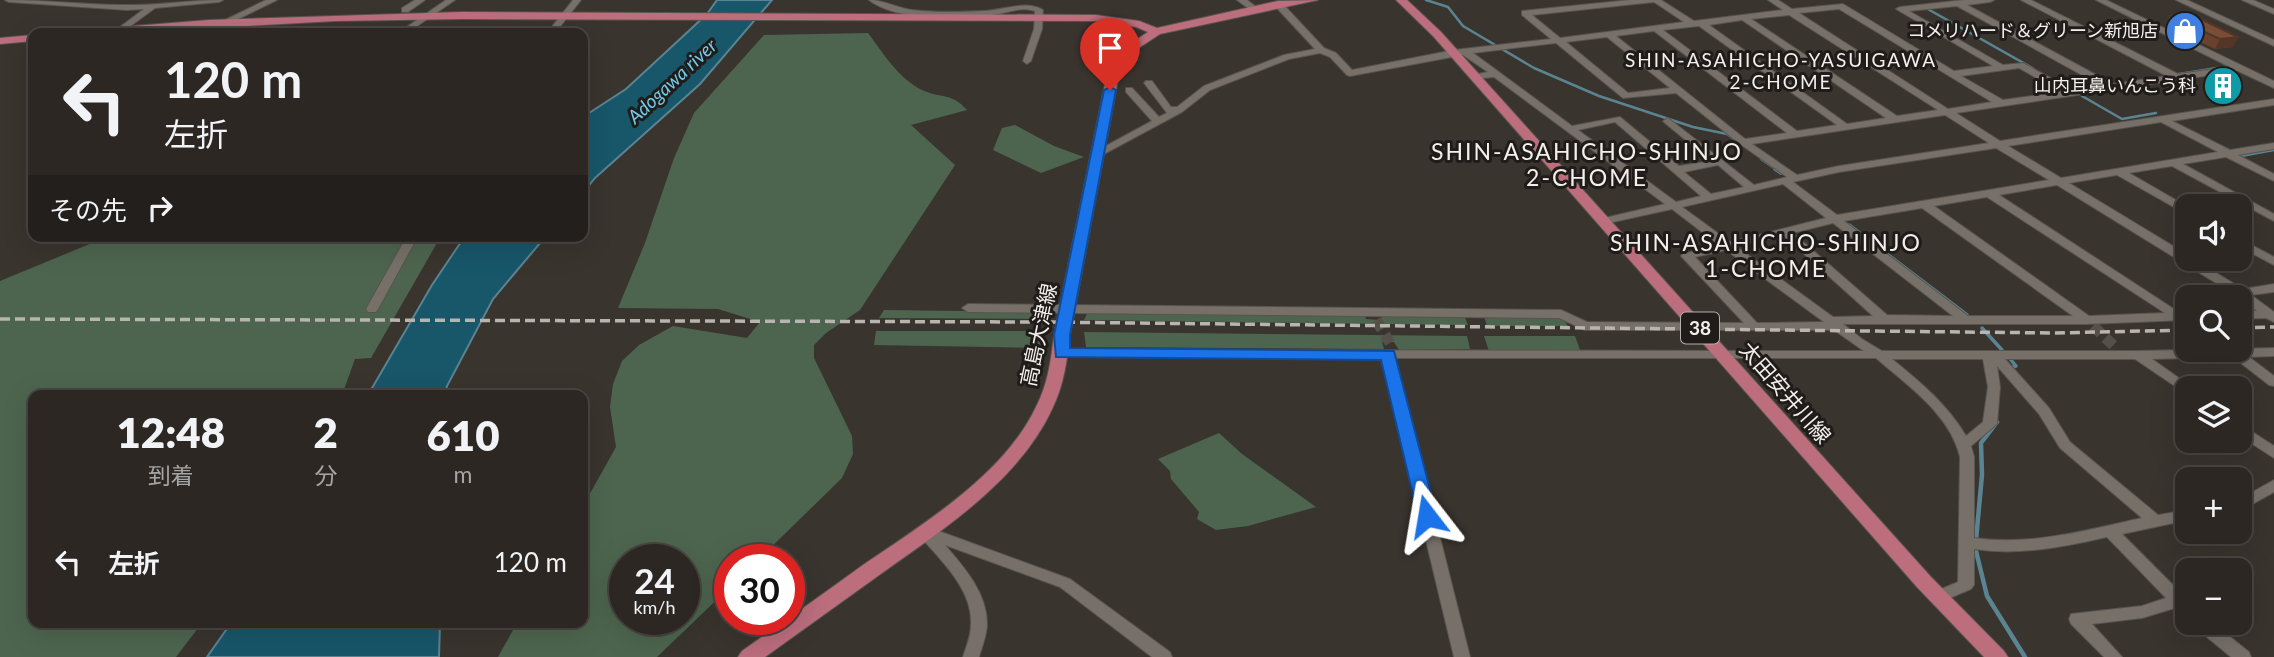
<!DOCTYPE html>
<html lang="ja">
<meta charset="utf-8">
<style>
body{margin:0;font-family:Lato,"Noto Sans JP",sans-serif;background:#383330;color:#f1f3f6;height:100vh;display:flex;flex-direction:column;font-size:26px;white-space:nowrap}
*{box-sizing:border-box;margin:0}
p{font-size:23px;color:#a6a5a6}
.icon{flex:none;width:38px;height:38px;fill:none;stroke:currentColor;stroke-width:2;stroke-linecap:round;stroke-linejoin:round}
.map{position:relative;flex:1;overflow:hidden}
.details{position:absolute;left:28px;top:390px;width:560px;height:238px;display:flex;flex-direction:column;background:#2c2723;border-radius:14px;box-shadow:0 7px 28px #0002,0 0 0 2px #484441}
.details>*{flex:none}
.hud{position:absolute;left:28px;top:28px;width:560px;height:214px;border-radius:14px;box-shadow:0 7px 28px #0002,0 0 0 2px #484441;background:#2c2723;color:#f1f3f6;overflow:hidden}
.tools{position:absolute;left:2175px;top:194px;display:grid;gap:14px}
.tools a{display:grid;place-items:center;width:77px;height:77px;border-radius:14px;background:#2c2723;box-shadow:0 7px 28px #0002,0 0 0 2px #484441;font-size:35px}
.speed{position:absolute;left:609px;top:544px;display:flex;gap:14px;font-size:35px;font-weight:700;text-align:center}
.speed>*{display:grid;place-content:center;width:91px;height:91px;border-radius:50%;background:#2c2723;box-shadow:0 7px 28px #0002,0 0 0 2px #484441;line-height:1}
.speed small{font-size:18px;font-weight:400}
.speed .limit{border:10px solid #d22;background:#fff;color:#111}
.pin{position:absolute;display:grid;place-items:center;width:60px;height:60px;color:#fff;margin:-72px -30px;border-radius:50% 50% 50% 0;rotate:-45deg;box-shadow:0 0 7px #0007}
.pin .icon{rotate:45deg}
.me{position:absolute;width:77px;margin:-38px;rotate:346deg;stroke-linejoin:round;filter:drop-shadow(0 0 5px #0008)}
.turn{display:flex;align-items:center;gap:24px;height:147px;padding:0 21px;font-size:32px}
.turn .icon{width:91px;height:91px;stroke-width:2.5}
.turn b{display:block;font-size:49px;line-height:60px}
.then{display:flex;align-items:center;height:66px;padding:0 21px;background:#0003;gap:14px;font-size:26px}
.eta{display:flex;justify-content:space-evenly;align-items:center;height:119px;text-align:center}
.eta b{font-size:42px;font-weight:800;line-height:49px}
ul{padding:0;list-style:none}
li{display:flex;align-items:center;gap:21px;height:105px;padding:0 21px}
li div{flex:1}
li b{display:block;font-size:26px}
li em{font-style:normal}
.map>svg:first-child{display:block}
</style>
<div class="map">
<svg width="2274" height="657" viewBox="0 0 2274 657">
<rect width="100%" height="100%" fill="#3a342f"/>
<g fill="#4d654f" fill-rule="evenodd">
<path d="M 868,33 C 883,53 899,79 922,90 C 942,99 951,92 967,110 L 911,125 L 955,165 L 860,310 L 826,333 L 814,345 L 814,358 L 852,436 L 853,454 L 842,478 L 758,560 L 730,560 L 730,587 L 657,657 L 498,657 L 517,623 L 583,623 L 583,506 L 616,447 L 610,407 L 613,384 L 622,361 L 639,345 L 673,326 L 747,338 L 760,322 L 718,309 L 618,308 L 645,243 L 674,158 L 694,113 L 764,35 ZM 625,560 L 684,560 L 684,620 L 625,620 Z"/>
<polygon points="1015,125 1054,146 1084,157 1041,173 993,150 1002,128"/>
<polygon points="109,236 441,236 371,358 355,359 342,395 33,396 33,623 202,623 176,657 0,657 0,281"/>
<polygon points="884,310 1045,312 1043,319 879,318"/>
<polygon points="1088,312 1365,315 1366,319 1380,320 1383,315 1464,315 1468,325 1084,320"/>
<polygon points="1484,316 1562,317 1568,326 1487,326"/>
<polygon points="876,331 1039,331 1041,348 874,345"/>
<polygon points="1084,332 1467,336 1470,349 1399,350 1394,342 1382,342 1384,349 1086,347"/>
<polygon points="1484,336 1575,336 1580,350 1489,351"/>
<polygon points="1219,433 1242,454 1316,507 1248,526 1216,530 1197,519 1199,512 1171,479 1170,471 1158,459"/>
</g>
<g fill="#18566a" stroke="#5a8491" stroke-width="2">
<polygon points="717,0 772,0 700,84 595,178 583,193 583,117 626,89 707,14"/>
<polygon points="465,236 546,236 493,299 447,386 445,395 368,395 432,285"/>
<polygon points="231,623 440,623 439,657 207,657"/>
</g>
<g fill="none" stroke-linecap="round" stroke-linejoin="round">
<g stroke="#5a8491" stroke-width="2.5">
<polyline points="1426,0 1448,7 1463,26 1534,68 1599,96 1693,127 1727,134 1741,144"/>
<polyline points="1926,8 2034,69"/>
<polyline points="2179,74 2230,66"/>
<polyline points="2082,96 2122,119 2156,113"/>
<polyline points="2241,156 2274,150"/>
<polyline points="1761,159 1777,170"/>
</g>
<g stroke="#5a8491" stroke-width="3.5">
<polyline points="1775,169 1781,173"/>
<polyline points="1849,225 1967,315"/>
<polyline points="1982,328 2002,350"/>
<polyline points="2010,368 2016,366 2011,360"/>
</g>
<g stroke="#5a8491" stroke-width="4.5">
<polyline points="1976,540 1982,475 1981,443 1997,422"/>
<polyline points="1976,551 1987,596 2025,657"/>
</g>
<g stroke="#56504b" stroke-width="11" stroke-dasharray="11 6" stroke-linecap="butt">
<polyline points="1376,320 1390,343"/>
<polyline points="2093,326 2114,346"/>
</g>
<g stroke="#58534e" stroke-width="2">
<g id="minor">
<path d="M 5,0 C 45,0 85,5 125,5 C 157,6 190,0 223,0 L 219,2 L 155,8 L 121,33 L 112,33 L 144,9 L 127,10 L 9,2 Z"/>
<polygon points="266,0 277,0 230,23 223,21"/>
<polygon points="415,0 425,0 408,12 402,12 402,8"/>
<polygon points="446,0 455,0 407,33 398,33"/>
<polygon points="573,0 581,0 555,33 547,33"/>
<path d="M 869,0 C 884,0 897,8 912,10 C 936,13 960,12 984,11 C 1004,10 1026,0 1043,10 L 1042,29 L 1031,61 L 1027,64 L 1023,61 L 1034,29 L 1035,11 C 1020,6 1007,13 992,15 C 959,20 896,21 869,0 Z"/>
<polygon points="1237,0 1247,0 1259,9 1252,11"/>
<path d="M 1630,0 L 1661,0 L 1694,21 L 1783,10 L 1768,0 L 1778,0 L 1792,9 L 1843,4 L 1954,71 L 1993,66 L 1896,9 L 1900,7 L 1964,0 L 1994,0 L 1990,2 L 1967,5 L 2113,84 L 2167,76 L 2021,0 L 2031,0 L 2178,74 L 2230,67 L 2096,0 L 2106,0 L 2274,81 L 2274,88 L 2238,71 L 1956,113 L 2000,141 L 2274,99 L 2274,105 L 2172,121 L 2230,150 L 2274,143 L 2274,149 L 2238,155 L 2274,174 L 2274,181 L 2226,157 L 2183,164 L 2274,214 L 2274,221 L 2172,166 L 2129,173 L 2188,207 L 2188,215 L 2117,175 L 2069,183 L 2188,255 L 2188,259 L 2193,259 L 2243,289 L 2274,284 L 2274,292 L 2251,295 L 2274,312 L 2274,322 L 2266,318 L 2240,319 L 2240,311 L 2257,311 L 2237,296 L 2057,185 L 1999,195 L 2180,313 L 2188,312 L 2188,320 L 2086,324 L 1843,324 L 1862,339 L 1882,351 L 2138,351 L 2274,348 L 2274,356 L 2249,357 L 2274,376 L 2274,386 L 2269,385 L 2233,357 L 2152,359 L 2193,388 L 2188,388 L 2188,395 L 2135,359 L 2005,359 L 2049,408 L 2070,442 L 2158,515 L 2188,510 L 2188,520 L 2122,534 L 2188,600 L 2188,617 L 2182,615 L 2175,608 L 2142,618 L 2092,624 L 2122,657 L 2104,657 L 2071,624 L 2069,619 L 2071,614 L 2142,606 L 2166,598 L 2107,537 C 2063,547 2019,556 1974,549 L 1974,585 L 1971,589 L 1938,603 L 1932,601 L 1930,597 L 1932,593 L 1958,582 L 1960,457 C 1950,414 1908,386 1876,358 L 1395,358 L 1470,657 L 1454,657 L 1382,358 L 1062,357 L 1058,356 L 1056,353 L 1058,350 L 1864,351 L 1834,330 L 1585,330 L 1559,318 L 968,312 L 962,308 L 968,304 L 1561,310 L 1587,322 L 1744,323 L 1681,256 L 1683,254 L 1719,245 L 1672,209 L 1604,224 L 1600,223 L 1599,221 L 1600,219 L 1665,204 L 1494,77 L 1473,79 L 1473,75 L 1488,72 L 1463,55 L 1350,76 L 1347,75 L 1330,57 L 1320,53 L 1289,59 L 1210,90 L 1182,112 L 1102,155 L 1094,155 L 1093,153 L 1152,121 L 1126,92 L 1126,88 L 1132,88 L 1159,117 L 1167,113 L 1144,83 L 1146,81 L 1152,81 L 1171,107 L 1177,107 L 1204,86 L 1284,55 L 1315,49 L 1275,6 L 1275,2 L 1281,2 L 1324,48 L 1336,53 L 1352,70 L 1454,50 L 1551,39 L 1522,15 L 1522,11 ZM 1654,2 L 1684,22 L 1560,38 L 1532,15 ZM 1957,6 L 2102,86 L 2072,90 L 2023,63 L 2003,65 L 1909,11 ZM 1839,9 L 1992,102 L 1948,109 L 1799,13 ZM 1789,15 L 1938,110 L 1897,116 L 1751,19 ZM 1742,20 L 1886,118 L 1847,124 L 1709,25 ZM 1699,26 L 1837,125 L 1797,131 L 1663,30 ZM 1654,31 L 1787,133 L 1745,139 L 1616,36 ZM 1607,37 L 1670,88 L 1628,93 L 1566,42 ZM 1556,43 L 1623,98 L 1676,93 L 1740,144 L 1787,177 L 1754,185 L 1668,118 L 1663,121 L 1665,123 L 1711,161 L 1679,166 L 1620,117 L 1572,126 L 1473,53 ZM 2019,68 L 2061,92 L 2003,100 L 1961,76 ZM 1945,115 L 1989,143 L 1839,166 L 1797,175 L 1752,144 ZM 1615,122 L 1701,196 L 1676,202 L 1578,130 ZM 2161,122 L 2218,152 L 2061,178 L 2008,146 ZM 1996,148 L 2049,180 L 1837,215 L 1793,182 L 1839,172 ZM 1718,165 L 1744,187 L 1711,194 L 1684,172 ZM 1783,184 L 1826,218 L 1730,242 L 1682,207 ZM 1987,197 L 2165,313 L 2089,316 L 1934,206 ZM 1922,208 L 2073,316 L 1968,316 L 1844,221 ZM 1833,223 L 1953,316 L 1887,315 L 1793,233 ZM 1783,235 L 1873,316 L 1833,317 L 1737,247 ZM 1726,250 L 1824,322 L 1757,323 L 1695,257 ZM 1892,359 L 1983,359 L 1988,387 L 1983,422 L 1966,436 C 1947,404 1920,382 1892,359 ZM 1997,366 L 2039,414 L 2060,448 L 2142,518 C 2087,530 2031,546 1974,538 L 1974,457 L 1971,446 L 1997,424 L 2000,387 Z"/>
<polygon points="2176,0 2187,0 2274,40 2274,46"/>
<polygon points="2242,0 2253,0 2274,9 2274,14"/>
<polygon points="407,236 418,236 378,309 376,312 368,312 366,309"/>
<polygon points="2240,239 2274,257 2274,265 2240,247"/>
<polygon points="2240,424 2274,446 2274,458 2240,436"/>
<polygon points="2274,480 2274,492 2240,511 2240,499"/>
<path d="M 925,526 L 1070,579 L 1170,652 L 1172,657 L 1152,657 L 1060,587 L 945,545 C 964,567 987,593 987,624 C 987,635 982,646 979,657 L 963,657 C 966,647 971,636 971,625 C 973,589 941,561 920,536 L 918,532 L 920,528 Z"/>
<polygon points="2194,623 2213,623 2249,652 2251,657 2231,657 2196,628"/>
</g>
</g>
<g stroke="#58534e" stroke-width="2">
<g id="major">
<path d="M 1318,0 L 1160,34 L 1125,57 L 1120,69 L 1070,335 C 1067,360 1064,384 1053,407 C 1020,480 945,528 882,573 C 843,601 804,629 765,657 L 738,657 L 742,651 C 783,622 822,595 863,565 C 923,524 1004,475 1036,407 C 1048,384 1051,360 1054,335 L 1108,69 L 1116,53 L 1148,32 L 1136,27 L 1096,21 L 462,19 L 336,21 L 123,33 L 78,33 L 83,30 L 209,20 L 462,12 L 1096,15 L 1139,21 L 1157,28 L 1278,1 Z"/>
<polygon points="1396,0 1407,0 1441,32 1931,577 2004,651 2008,657 1984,657 1917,587 1433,36"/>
<polygon points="33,35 33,41 0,44 0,38"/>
</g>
</g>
<use href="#minor" fill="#767069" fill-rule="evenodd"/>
<use href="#major" fill="#bc6e7d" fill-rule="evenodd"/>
<g stroke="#b8b4b0" stroke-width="3.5" stroke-dasharray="10 5" stroke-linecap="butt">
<polyline points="0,319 1043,322 2055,333 2188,330"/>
<polyline points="2240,328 2274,327"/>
</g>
</g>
<polygon fill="#69422f" points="2170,16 2238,37 2233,47 2215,49 2165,26"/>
<polygon fill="#553626" points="2238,37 2233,47 2215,49 2220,39"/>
<polygon fill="#7a4d37" stroke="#553626" stroke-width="2" points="2190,14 2238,37 2220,39 2170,16"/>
<polygon fill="#1a73e8" stroke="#114b97" stroke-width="2" points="1110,87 1116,90 1070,335 1070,348 1394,351 1437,516 1434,521 1421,521 1418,516 1381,360 1056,357 1054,335 1104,90"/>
<defs>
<g id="shop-disc" transform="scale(2.0125)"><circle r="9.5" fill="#3f7fe0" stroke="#1f1c1a"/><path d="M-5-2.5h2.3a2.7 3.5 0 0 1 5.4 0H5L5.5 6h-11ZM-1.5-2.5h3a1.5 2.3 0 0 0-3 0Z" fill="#fff"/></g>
<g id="building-disc" transform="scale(2.0125)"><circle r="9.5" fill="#0f9aa8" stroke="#1f1c1a"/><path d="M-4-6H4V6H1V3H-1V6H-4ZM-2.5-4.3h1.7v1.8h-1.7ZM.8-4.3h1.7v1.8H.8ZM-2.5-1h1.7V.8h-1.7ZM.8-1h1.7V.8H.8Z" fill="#fff"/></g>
</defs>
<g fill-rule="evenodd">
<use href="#shop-disc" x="2185" y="31"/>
<use href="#building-disc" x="2223" y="86"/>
</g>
<g text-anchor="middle" stroke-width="6" stroke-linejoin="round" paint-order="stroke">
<g font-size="18" fill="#f3efec" stroke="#1f1c1a" text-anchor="end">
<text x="2158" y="37">コメリハード＆グリーン新旭店</text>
<text x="2196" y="92">山内耳鼻いんこう科</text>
</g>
<g font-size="19" letter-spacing="2" fill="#f3efec" stroke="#1f1c1a">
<text x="1781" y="67">SHIN-ASAHICHO-YASUIGAWA<tspan x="1781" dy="22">2-CHOME</tspan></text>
</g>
<g font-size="19" font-style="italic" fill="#70ccec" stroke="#1f1c1a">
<text transform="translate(672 81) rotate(-43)" y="7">Adogawa river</text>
</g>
<rect fill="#1f1c1a" stroke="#b3b0ad" stroke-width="2" x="1681" y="312.5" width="38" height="31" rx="5"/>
<g font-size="19" font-weight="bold" fill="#f3efec">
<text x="1700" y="335">38</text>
</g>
<g font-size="21" fill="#f3efec" stroke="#1f1c1a">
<text transform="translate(1039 335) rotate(-78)" y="7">高島大津線</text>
<text transform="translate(1785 393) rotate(49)" y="7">太田安井川線</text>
</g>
<g font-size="23" letter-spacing="2" fill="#f3efec" stroke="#1f1c1a">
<text x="1587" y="160">SHIN-ASAHICHO-SHINJO<tspan x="1587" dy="26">2-CHOME</tspan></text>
<text x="1766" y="251">SHIN-ASAHICHO-SHINJO<tspan x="1766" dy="26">1-CHOME</tspan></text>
</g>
</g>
</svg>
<div class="tools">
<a><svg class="icon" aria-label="sound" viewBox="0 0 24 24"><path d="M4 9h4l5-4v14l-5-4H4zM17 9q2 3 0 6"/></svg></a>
<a><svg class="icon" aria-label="search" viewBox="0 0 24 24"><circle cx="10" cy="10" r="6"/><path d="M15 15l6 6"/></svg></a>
<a><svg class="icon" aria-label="layers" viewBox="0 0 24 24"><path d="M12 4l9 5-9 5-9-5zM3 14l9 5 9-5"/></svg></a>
<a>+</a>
<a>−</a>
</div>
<div class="speed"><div>24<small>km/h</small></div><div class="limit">30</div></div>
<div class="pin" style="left:1110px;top:90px;background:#d93025"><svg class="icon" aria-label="arrive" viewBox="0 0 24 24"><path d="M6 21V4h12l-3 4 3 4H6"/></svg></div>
<svg class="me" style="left:1427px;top:516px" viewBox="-20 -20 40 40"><path d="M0-17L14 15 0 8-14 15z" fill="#1a73e8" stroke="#fff" stroke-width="4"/></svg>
<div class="hud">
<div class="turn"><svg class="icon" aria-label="left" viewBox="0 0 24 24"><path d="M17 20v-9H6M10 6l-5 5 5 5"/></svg><div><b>120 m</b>左折</div></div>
<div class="then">その先<svg class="icon" aria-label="right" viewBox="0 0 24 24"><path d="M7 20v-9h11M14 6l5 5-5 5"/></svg></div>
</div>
<section class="details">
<div class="eta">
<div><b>12:48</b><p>到着</p></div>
<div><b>2</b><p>分</p></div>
<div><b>610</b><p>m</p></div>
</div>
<ul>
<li><svg class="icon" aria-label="left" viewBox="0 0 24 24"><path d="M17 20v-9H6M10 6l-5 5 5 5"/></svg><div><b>左折</b></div><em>120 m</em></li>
</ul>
</section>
</div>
